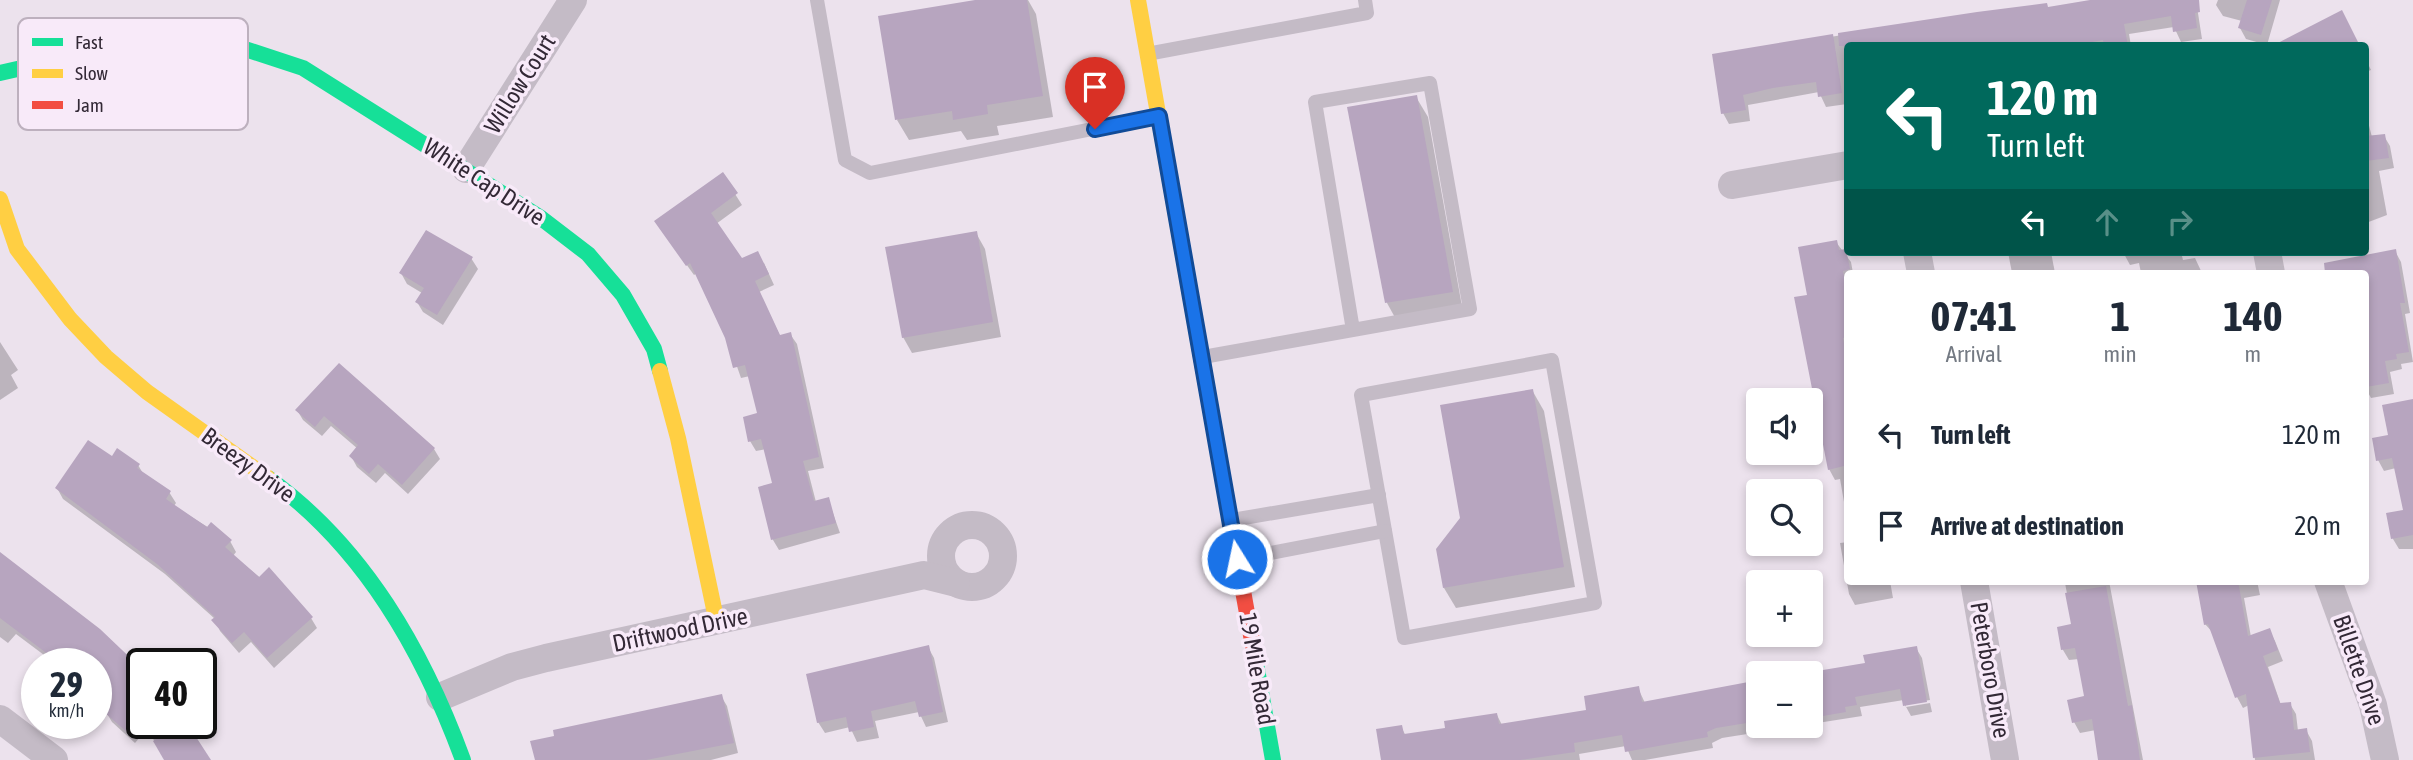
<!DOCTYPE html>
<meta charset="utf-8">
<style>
body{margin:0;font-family:"Asap Condensed",sans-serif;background:#f2f2f3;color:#1f2937;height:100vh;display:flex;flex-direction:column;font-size:26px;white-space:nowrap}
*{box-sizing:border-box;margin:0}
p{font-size:23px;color:#747a83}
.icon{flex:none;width:38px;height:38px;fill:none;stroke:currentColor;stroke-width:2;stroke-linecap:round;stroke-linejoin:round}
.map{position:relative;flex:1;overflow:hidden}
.drawer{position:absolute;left:1844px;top:270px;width:525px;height:315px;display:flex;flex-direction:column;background:#fff;border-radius:7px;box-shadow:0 4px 10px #0003}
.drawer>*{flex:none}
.banner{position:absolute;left:1844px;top:42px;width:525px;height:214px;border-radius:7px;box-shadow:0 4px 10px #0003;background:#00695c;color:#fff;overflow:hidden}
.buttons{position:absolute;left:1746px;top:388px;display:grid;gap:14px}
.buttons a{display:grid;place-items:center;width:77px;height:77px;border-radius:7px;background:#fff;box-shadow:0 4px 10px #0003;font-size:35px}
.speed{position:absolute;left:21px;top:648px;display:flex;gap:14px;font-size:35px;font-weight:700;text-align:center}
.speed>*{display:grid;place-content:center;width:91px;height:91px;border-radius:50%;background:#fff;box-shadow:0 4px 10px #0003;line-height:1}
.speed small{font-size:18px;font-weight:400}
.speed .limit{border:4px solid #111;border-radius:10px;background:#fff;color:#111}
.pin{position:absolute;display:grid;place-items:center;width:60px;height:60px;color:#fff;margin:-72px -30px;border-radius:50% 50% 50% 0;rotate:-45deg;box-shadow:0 0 7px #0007}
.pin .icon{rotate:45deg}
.me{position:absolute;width:77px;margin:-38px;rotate:350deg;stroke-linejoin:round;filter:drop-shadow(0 0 5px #0008)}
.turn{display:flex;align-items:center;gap:24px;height:147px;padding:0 28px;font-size:32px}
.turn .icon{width:91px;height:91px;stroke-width:2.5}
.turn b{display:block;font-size:49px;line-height:60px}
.lanes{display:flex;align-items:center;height:66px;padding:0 28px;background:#0003;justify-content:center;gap:35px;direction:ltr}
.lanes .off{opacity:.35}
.eta{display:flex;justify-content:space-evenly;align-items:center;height:119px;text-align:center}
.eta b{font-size:42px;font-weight:700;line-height:49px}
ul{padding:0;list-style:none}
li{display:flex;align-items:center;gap:21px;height:91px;padding:0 28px}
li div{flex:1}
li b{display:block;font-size:26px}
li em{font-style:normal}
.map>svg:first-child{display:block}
</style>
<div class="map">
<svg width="2413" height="760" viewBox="0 0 2413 760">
<rect width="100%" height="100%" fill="#ece2ed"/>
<g fill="#0003">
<polygon points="986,0 1028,0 1036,14 1053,117 997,126 999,135 967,140 961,131 909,140 897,120"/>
<polygon points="2100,0 2196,0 2202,39 2181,42 2174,27 2129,34 2131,46 1848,46 1848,88 1845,89 1847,104 1826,107 1819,92 1748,105 1750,121 1729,124 1723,113 1714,56 1977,13 2049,9"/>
<polygon points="2218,0 2280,0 2267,45 2246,39 2240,28 2242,21 2223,16 2216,5"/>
<polygon points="2366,60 2371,70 2366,72"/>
<polygon points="1416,97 1428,117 1463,312 1398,323 1387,303"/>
<polygon points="2366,114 2372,137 2384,136 2390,146 2394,168 2379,171 2387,215 2366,223"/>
<polygon points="723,175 742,205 716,224 742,260 764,263 774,285 759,292 780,336 790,334 797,344 824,468 808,471 816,502 828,499 840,533 779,550 773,540 760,488 774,484 766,449 756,451 750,441 759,415 750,376 741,378 727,338 697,273 694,275 663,232"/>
<polygon points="976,233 985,249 1001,337 912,353 903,337"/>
<polygon points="1836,242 1851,262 1853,273 1848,273 1848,525 1840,479 1835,480 1829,469 1809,297"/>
<polygon points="2395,251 2401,262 2410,313 2405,314 2413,362 2401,364 2402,369 2390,372 2394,394 2371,398 2366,389 2366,273 2361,273"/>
<polygon points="2008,252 2051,252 2055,273 2012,273"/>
<polygon points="2123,252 2181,252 2183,260 2195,258 2202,273 2141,273 2139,263 2130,265"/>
<polygon points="471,258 478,269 443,325 423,312 417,302 422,293 407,284 401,273"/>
<polygon points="0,342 18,370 11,375 18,388 0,400"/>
<polygon points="339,365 434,449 440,459 408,494 385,473 376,483 357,467 351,456 358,449 331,426 322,436 303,420 297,410"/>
<polygon points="1532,390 1544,411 1575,587 1456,608 1444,588 1462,519"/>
<polygon points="2413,401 2413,549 2399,549 2393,539 2388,514 2405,511 2396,468 2384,471 2378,460"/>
<polygon points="112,458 138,465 144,475 169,492 176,503 174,506 230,541 236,552 233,556 311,618 317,628 274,668 251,642 239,653 220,631 215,619 165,574 63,499 57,488"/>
<polygon points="1848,542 1848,581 1890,581 1893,598 1855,605 1849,594 1840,543"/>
<polygon points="0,554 142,670 142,723 156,723 168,734 185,723 209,760 166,760 147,729 135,743 112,722 106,712 108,710 96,699 96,663 44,663 48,658 16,634 8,643 0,637"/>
<polygon points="2052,581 2109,581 2143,760 2100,760 2096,730 2080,733 2074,722 2086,698 2079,659 2069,660 2063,650 2059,628 2073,626 2065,583 2054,585"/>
<polygon points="2197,581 2257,581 2260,595 2244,598 2251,637 2269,630 2275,641 2283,661 2268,667 2281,705 2290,704 2296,714 2298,731 2306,730 2312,741 2315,760 2255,760 2249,705 2243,708 2237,697 2214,634 2205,624"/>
<polygon points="928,647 934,658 948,722 926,727 919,712 875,721 879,738 857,742 850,727 825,733 818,722"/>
<polygon points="1916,648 1922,658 1930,700 1906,704 1906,707 1930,703 1932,712 1911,716 1905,705 1904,700 1860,707 1862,716 1811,724 1811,674 1867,664"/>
<polygon points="1759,683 1759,726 1797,726 1779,729 1780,735 1763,738 1760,732 1722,738 1712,743 1713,748 1645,760 1632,760 1626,746 1579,754 1580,760 1383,760 1401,727 1406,736 1447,729 1497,715 1502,725 1588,712 1638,688 1645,703"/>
<polygon points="721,696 727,706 738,753 711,760 537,760"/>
</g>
<g fill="#b7a5bf">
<polygon points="975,0 1027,0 1043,96 987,105 988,114 953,120 952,111 895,120 878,16"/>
<polygon points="2090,0 2199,0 2200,12 2195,13 2197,28 2173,32 2171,16 2124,24 2128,46 2104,46 2103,40 2071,46 1839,46 1838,33 1977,12 2047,3 2048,7"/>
<polygon points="2247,0 2272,0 2261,35 2238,28"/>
<polygon points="2342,10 2360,46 2272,46"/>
<polygon points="1833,34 1842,93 1818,97 1816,82 1773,88 1743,95 1746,110 1721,114 1712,54"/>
<polygon points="1417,95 1453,292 1385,303 1347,107"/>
<polygon points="2385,134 2389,158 2366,161 2366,136"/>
<polygon points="723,172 738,193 711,213 742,258 758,251 769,274 755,281 780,335 791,332 819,457 803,461 814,501 829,497 836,523 771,540 758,487 772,483 761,439 748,442 743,417 757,413 745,365 733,368 725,338 690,263 686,266 654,221"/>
<polygon points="426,230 473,257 437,315 415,302 424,288 399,273"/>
<polygon points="977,231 993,322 902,338 885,247"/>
<polygon points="1837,240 1839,250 1846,249 1850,269 1843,271 1848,298 1848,337 1843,338 1848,363 1848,465 1828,470 1794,297 1807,295 1798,247"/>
<polygon points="2396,249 2405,303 2400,303 2409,352 2396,354 2397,359 2385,361 2389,383 2366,387 2366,273 2325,273 2324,263"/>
<polygon points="339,363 435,448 402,485 378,464 369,474 349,456 358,445 324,416 315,427 295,410"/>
<polygon points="1533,389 1564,567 1443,588 1436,549 1460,518 1440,405"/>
<polygon points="2413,399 2413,535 2391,539 2386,513 2403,510 2392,458 2376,461 2372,438 2388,435 2382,405"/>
<polygon points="88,440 112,456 117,448 140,464 137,468 171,491 166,499 207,527 211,522 232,540 225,547 259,577 269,567 313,617 267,658 244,632 232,643 211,620 215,617 157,564 55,488"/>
<polygon points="0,552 100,629 142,669 142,717 128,733 104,712 109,706 96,695 96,663 42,663 49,655 0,618"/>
<polygon points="2196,581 2238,581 2248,636 2270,628 2278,650 2263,656 2280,703 2291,702 2294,730 2307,728 2310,752 2253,758 2246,694 2235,698 2208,624 2204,625"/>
<polygon points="2106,586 2128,706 2132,705 2140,760 2098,760 2092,719 2072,723 2067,700 2084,696 2075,648 2061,650 2057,627 2071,624 2065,593"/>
<polygon points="929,645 943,712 919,717 915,701 871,711 874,727 849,732 846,717 817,723 806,674"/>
<polygon points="1917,646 1927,702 1903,706 1900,689 1855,697 1857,705 1845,707 1846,712 1811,718 1811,672 1865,663 1863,655"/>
<polygon points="1759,680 1759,721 1716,728 1707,732 1708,737 1625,752 1622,735 1574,743 1575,752 1520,760 1381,760 1376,729 1402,725 1404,734 1445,728 1444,721 1497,713 1499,724 1586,710 1584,696 1639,686 1642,702"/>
<polygon points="722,694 734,743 646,760 535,760 530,741 554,736 553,730"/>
<polygon points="182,723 187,723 211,760 164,760 153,741"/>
</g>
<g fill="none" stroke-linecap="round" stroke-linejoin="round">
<g stroke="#c4bbc6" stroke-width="14">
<polyline points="817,0 845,160 870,173 1158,116"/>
<polyline points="1147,54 1367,13 1365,0"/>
<polyline points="1203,357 1470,309 1430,83 1315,102 1353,330"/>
<polygon points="1552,360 1595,603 1404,638 1361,395"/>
<polyline points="1232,520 1379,495"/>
<polyline points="1239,559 1385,531"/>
</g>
<g stroke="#c4bbc6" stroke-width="28">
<polyline points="466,169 573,0"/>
<polyline points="1732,185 1848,165"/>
<polyline points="1917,252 1921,273"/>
<polyline points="2267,252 2271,273"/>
<circle cx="972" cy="556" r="31"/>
<polyline points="1974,581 2005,760"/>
<polyline points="2328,581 2373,705 2385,760"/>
<polyline points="440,697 512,667 546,658 924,575 956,583"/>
<polyline points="0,719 54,760"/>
</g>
<g stroke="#16e098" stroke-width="16">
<polyline points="0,73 123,45 205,41 236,46 303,68 541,218 588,254 623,295 654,349 660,371"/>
<path d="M 268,478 C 364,547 423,651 463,760"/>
<polyline points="1254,652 1273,760"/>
</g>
<g stroke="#ffcf43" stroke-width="16">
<polyline points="1138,0 1199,346"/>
<polyline points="0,199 17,249 70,319 106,357 147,392 268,478"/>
<polyline points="660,371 678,438 717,623"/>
</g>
<polyline stroke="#f24e42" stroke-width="16" points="1199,346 1254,652"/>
</g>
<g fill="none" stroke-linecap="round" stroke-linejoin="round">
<g stroke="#114b97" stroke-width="18">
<polyline id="route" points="1095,129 1159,116 1237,559"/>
</g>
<use href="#route" stroke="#1a73e8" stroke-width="12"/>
</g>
<g text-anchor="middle" stroke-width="7" stroke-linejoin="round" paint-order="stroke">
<g font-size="24" fill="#332936" stroke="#f8eaf9">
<text transform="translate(520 84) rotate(-58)" y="8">Willow Court</text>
<text transform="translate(484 182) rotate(33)" y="8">White Cap Drive</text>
<text transform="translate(248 465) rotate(36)" y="8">Breezy Drive</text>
<text transform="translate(680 630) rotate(-12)" y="8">Driftwood Drive</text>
<text transform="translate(1257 669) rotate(80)" y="8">19 Mile Road</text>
<text transform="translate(1990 670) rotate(80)" y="8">Peterboro Drive</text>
<text transform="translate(2359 670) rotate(71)" y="8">Billette Drive</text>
</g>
</g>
<rect x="18" y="18" width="230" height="112" rx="10" fill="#f8eaf9" stroke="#bdb0be" stroke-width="2"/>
<rect x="32" y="38" width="31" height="8" fill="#16e098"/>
<rect x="32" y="69" width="31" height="9" fill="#ffcf43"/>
<rect x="32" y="101" width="31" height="8" fill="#f24e42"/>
<g font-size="19" fill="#332936">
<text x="75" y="49">Fast</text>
<text x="75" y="80">Slow</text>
<text x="75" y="112">Jam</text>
</g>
</svg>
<div class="buttons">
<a><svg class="icon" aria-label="sound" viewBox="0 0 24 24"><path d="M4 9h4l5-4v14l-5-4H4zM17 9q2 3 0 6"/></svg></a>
<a><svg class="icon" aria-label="search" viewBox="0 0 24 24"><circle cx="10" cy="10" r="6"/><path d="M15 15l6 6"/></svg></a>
<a>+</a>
<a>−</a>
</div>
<div class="speed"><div>29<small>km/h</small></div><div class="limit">40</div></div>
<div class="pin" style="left:1095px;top:129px;background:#d93025"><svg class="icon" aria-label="arrive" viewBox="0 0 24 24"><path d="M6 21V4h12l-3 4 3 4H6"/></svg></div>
<svg class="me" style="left:1237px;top:559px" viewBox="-20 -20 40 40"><circle r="17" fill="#1a73e8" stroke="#fff" stroke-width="3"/><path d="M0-11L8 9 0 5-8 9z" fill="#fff"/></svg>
<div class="banner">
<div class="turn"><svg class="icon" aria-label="left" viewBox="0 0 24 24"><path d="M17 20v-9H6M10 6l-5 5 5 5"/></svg><div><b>120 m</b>Turn left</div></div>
<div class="lanes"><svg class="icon" aria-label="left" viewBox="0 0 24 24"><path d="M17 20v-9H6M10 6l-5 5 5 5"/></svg><svg class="icon off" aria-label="ahead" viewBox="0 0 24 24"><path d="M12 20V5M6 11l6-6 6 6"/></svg><svg class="icon off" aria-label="right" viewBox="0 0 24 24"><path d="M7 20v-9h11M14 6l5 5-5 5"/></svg></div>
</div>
<section class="drawer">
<div class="eta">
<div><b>07:41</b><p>Arrival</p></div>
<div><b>1</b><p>min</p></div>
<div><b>140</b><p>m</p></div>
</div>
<ul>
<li><svg class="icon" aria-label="left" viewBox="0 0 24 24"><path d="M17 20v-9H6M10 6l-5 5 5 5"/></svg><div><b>Turn left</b></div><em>120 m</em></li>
<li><svg class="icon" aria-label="arrive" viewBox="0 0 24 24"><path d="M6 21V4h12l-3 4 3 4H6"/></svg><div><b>Arrive at destination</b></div><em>20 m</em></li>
</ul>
</section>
</div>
